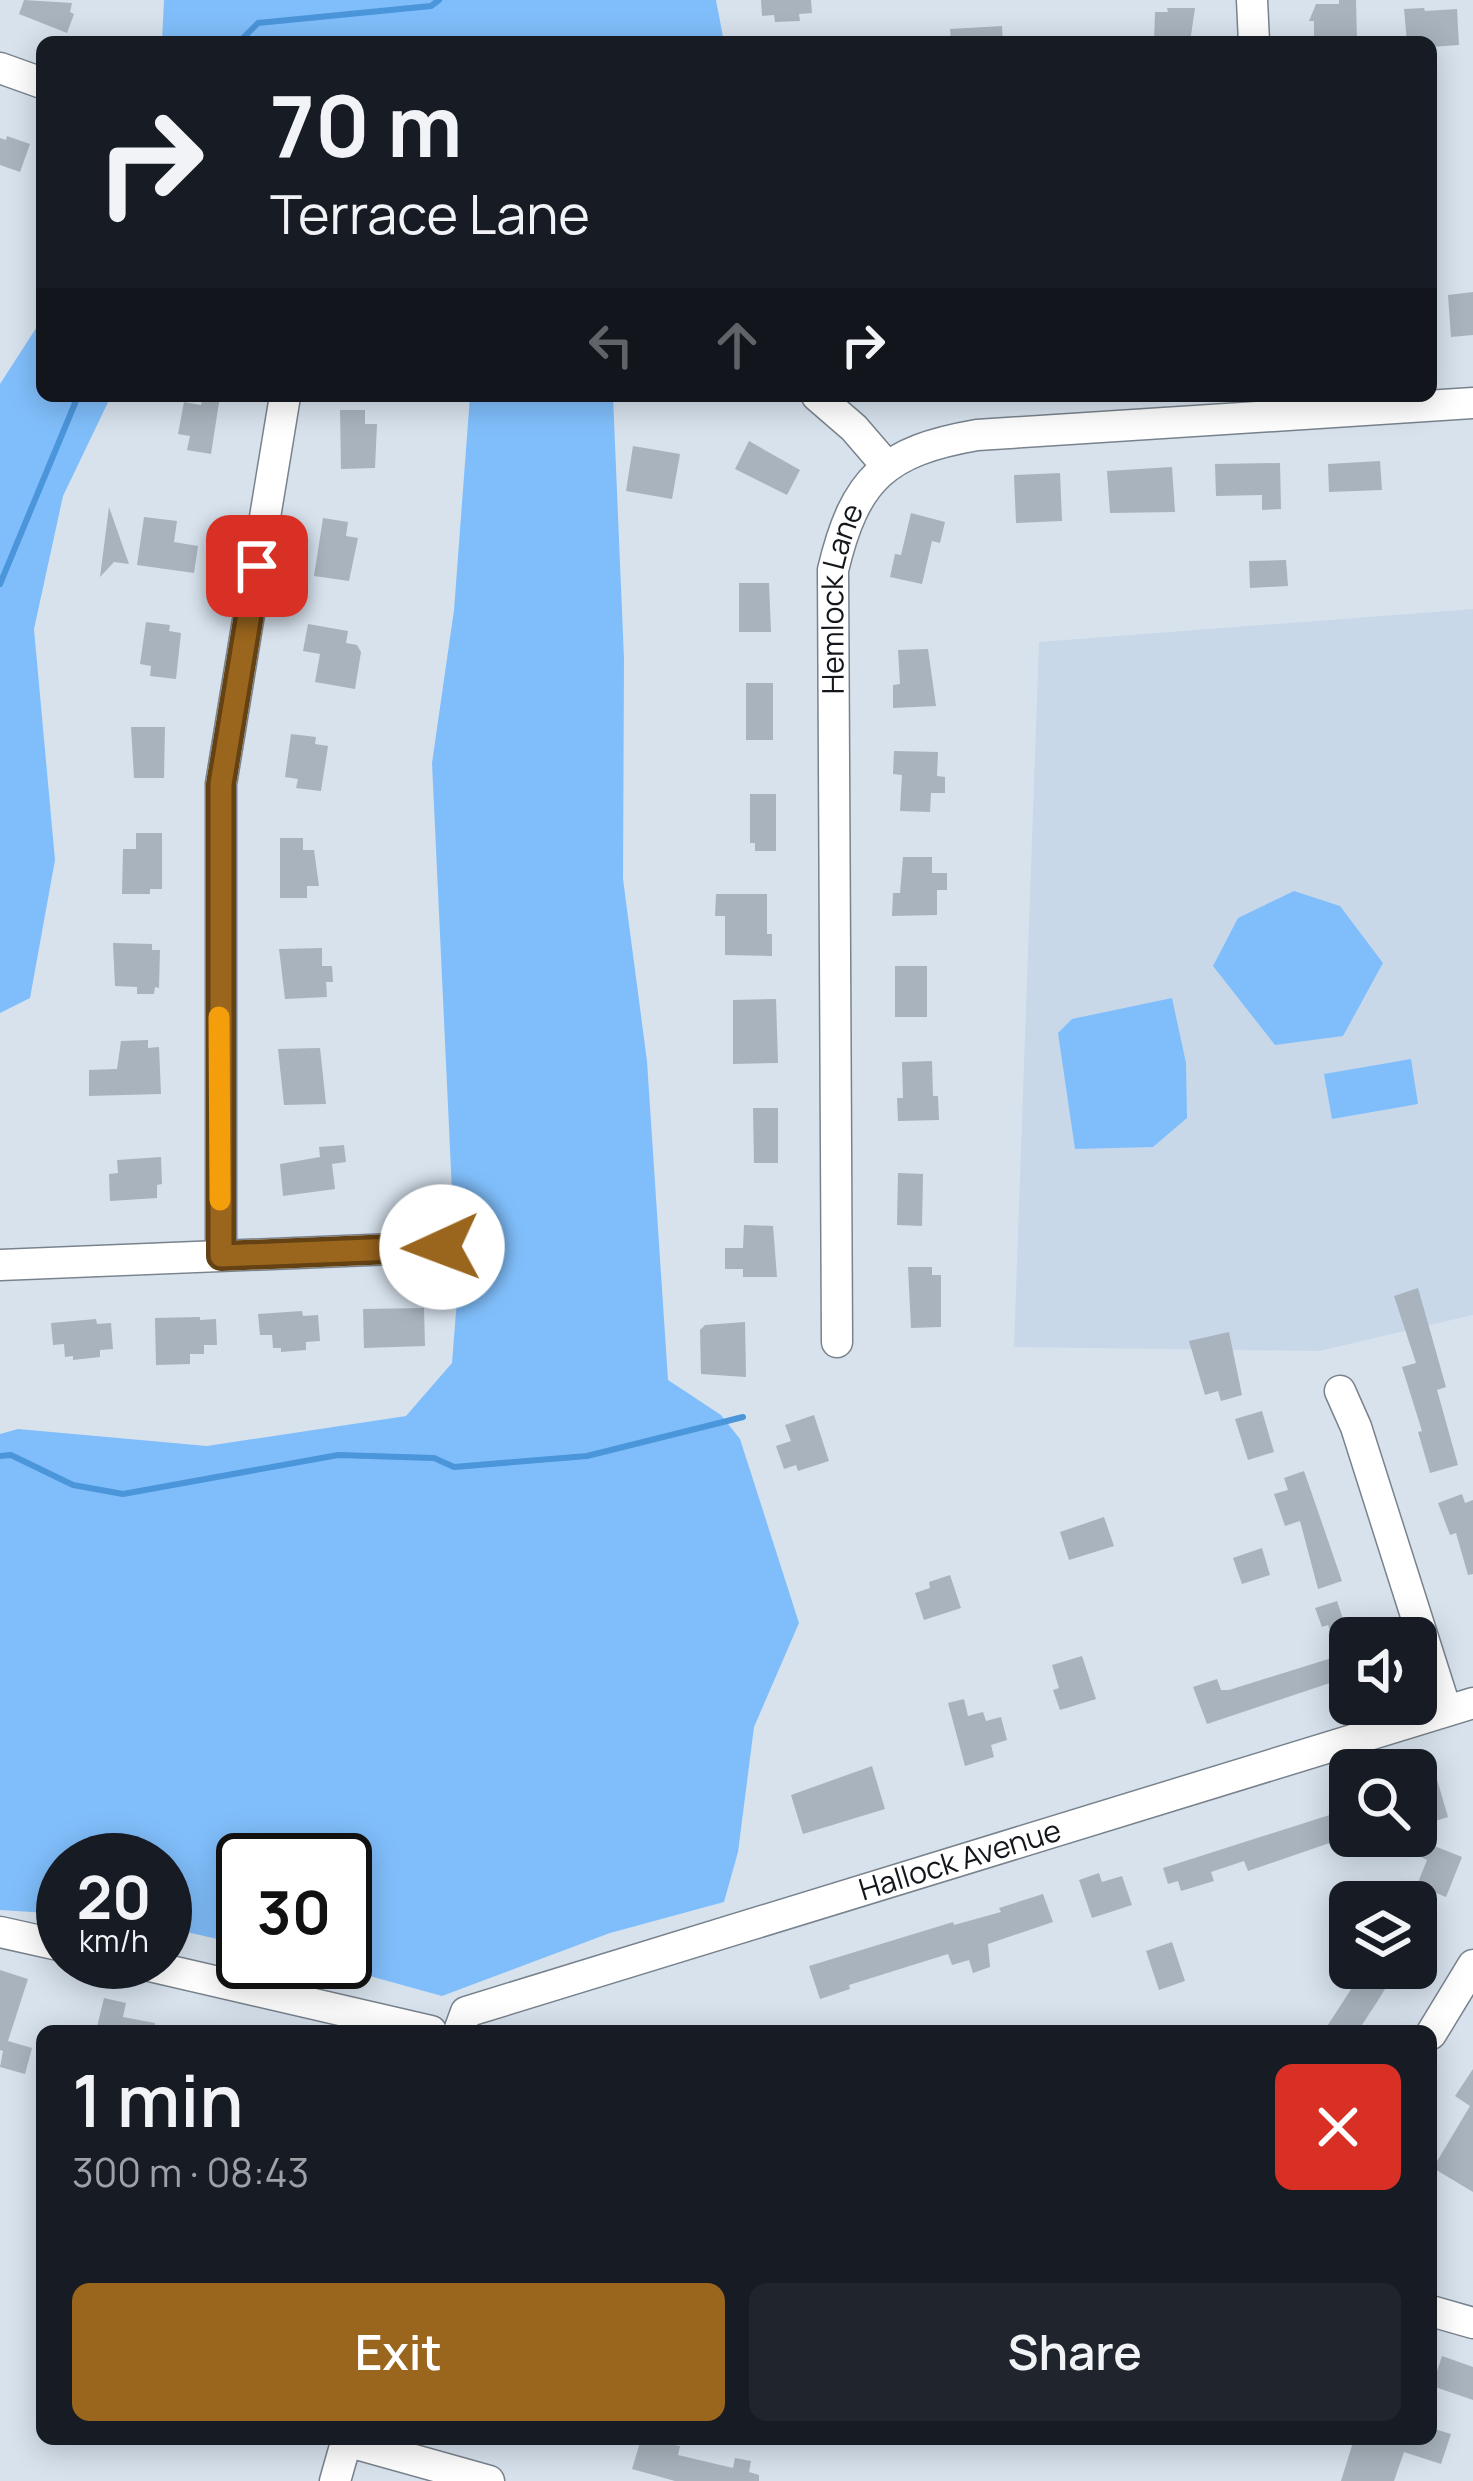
<!DOCTYPE html>
<meta charset="utf-8">
<style>
body{margin:0;font-family:Manrope,sans-serif;background:#20242c;color:#f1f3f6;height:100vh;display:flex;flex-direction:column;font-size:45px;white-space:nowrap}
*{box-sizing:border-box;margin:0}
p{font-size:39px;color:#9ea1a6}
.icon{flex:none;width:66px;height:66px;fill:none;stroke:currentColor;stroke-width:2;stroke-linecap:round;stroke-linejoin:round}
.map{position:relative;flex:1;overflow:hidden}
.side{position:absolute;left:36px;top:2025px;width:1401px;height:420px;display:flex;flex-direction:column;background:#171b24;border-radius:18px;box-shadow:0 6px 30px #0003}
.side>*{flex:none}
.top-card{position:absolute;left:36px;top:36px;width:1401px;height:366px;border-radius:18px;box-shadow:0 6px 30px #0003;background:#171b24;color:#f1f3f6;overflow:hidden}
.buttons{position:absolute;left:1329px;top:1617px;display:grid;gap:24px}
.buttons a{display:grid;place-items:center;width:108px;height:108px;border-radius:18px;background:#171b24;box-shadow:0 6px 30px #0003;font-size:60px}
.speed{position:absolute;left:36px;top:1833px;display:flex;gap:24px;font-size:60px;font-weight:700;text-align:center}
.speed>*{display:grid;place-content:center;width:156px;height:156px;border-radius:50%;background:#171b24;box-shadow:0 6px 30px #0003;line-height:1}
.speed small{font-size:30px;font-weight:400}
.speed .limit{border:6px solid #111;border-radius:18px;background:#fff;color:#111}
.pin{position:absolute;display:grid;place-items:center;width:102px;height:102px;color:#fff;margin:-51px;border-radius:24px;box-shadow:0 6px 18px #0006}
.me{position:absolute;width:132px;margin:-66px;rotate:268deg;stroke-linejoin:round;filter:drop-shadow(0 0 9px #0008)}
.turn{display:flex;align-items:center;gap:42px;height:252px;padding:0 36px;font-size:54px}
.turn .icon{width:156px;height:156px;stroke-width:2.5}
.turn b{display:block;font-size:84px;line-height:102px}
.lanes{display:flex;align-items:center;height:114px;padding:0 36px;background:#0003;justify-content:center;gap:60px;direction:ltr}
.lanes .off{opacity:.35}
.round{display:grid;place-items:center;flex:none;width:126px;height:126px;border-radius:18px;background:#20242c}
.summary{display:flex;align-items:center;justify-content:space-between;height:204px;padding:0 36px}
h1{font-size:72px;font-weight:600;line-height:90px}
.cta{display:flex;gap:24px;margin-top:auto;padding:24px 36px}
.cta a{flex:1;height:138px;border-radius:18px;background:#9a651d;color:#fff;font-size:48px;font-weight:600;line-height:138px;text-align:center}
.cta a+a{background:#20242c;color:#f1f3f6}
.map>svg:first-child{display:block}
</style>
<div class="map">
<svg width="1473" height="2481" viewBox="0 0 1473 2481">
<rect width="100%" height="100%" fill="#d7e2ed"/>
<polygon fill="#c8d8e9" points="1473,609 1473,1315 1319,1351 1014,1347 1039,642"/>
<g fill="#80befb">
<polygon points="164,0 716,0 724,42 162,42"/>
<polygon points="42,319 42,396 111,396 63,496 34,629 55,860 30,998 0,1013 0,384"/>
<polygon points="470,396 613,396 624,659 623,879 647,1061 668,1380 721,1415 740,1439 799,1623 754,1727 738,1852 724,1902 610,1933 442,1996 319,1962 345,1962 345,1860 243,1860 243,1945 165,1927 165,1860 63,1860 63,1914 0,1910 0,1434 18,1429 207,1446 406,1416 452,1363 457,1299 432,763 454,610"/>
<polygon points="1294,891 1340,906 1383,963 1343,1036 1275,1045 1213,966 1238,918"/>
<polygon points="1172,998 1186,1063 1187,1118 1153,1147 1075,1149 1058,1033 1072,1019"/>
<polygon points="1411,1059 1418,1104 1332,1119 1324,1074"/>
</g>
<g fill="none" stroke-linecap="round" stroke-linejoin="round">
<g stroke="#4b95da" stroke-width="6">
<polyline points="239,42 258,23 431,6 439,0"/>
<polyline points="0,584 78,396"/>
<polyline points="0,1456 11,1455 73,1485 123,1494 338,1455 434,1458 454,1467 587,1456 743,1417"/>
</g>
</g>
<g fill="#a8b3bd">
<polygon points="24,0 72,3 70,12 74,14 67,33 19,14"/>
<polygon points="761,0 811,0 812,13 799,14 800,21 775,22 774,15 762,16"/>
<polygon points="1339,0 1356,0 1357,42 1314,42 1314,21 1309,21 1316,4 1339,4"/>
<polygon points="1167,8 1195,8 1190,42 1154,42 1155,12 1168,12"/>
<polygon points="1424,8 1425,11 1457,9 1459,45 1431,47 1431,42 1407,42 1404,9"/>
<polygon points="1002,26 1003,42 951,42 950,29"/>
<polygon points="7,136 30,144 20,172 0,165 0,138 6,140"/>
<polygon points="1473,292 1473,335 1451,337 1448,295"/>
<polygon points="203,396 220,396 211,454 187,450 190,436 178,434 184,402 201,405"/>
<polygon points="340,410 365,410 365,424 377,424 375,468 341,469"/>
<polygon points="749,441 800,470 787,495 735,469"/>
<polygon points="633,446 680,454 672,499 626,491"/>
<polygon points="1380,461 1382,490 1329,492 1328,464"/>
<polygon points="1280,463 1281,509 1262,510 1262,495 1216,496 1215,464"/>
<polygon points="1172,467 1175,512 1110,513 1107,471"/>
<polygon points="1060,473 1062,521 1016,523 1014,475"/>
<polygon points="109,507 129,564 114,562 100,577"/>
<polygon points="911,513 945,522 940,543 932,541 922,584 890,577 895,554 901,555"/>
<polygon points="144,517 177,521 174,542 198,546 194,573 137,565"/>
<polygon points="323,518 348,522 346,536 358,538 349,581 314,576"/>
<polygon points="1286,560 1288,586 1250,588 1249,561"/>
<polygon points="739,583 769,583 771,632 739,632"/>
<polygon points="146,622 170,625 169,631 181,633 176,679 150,676 151,666 140,664"/>
<polygon points="308,624 348,631 346,643 357,645 361,652 355,689 315,682 320,654 303,651"/>
<polygon points="928,649 936,706 893,708 893,685 900,684 898,650"/>
<rect x="746" y="683" width="27" height="57"/>
<polygon points="131,727 165,727 164,778 134,778"/>
<polygon points="291,734 316,737 315,744 328,746 321,791 296,788 298,779 285,777"/>
<polygon points="894,751 938,752 937,776 945,777 945,793 931,793 930,812 900,811 902,775 893,774"/>
<polygon points="750,794 776,794 776,851 755,851 755,843 750,843"/>
<polygon points="136,833 162,833 162,889 150,889 150,894 122,894 123,849 136,849"/>
<polygon points="280,838 303,838 303,850 314,850 319,886 307,886 307,898 280,898"/>
<polygon points="903,857 932,857 932,873 947,873 947,890 937,890 937,915 892,916 893,893 900,893"/>
<polygon points="716,894 767,894 767,934 772,934 772,956 725,955 725,916 715,916"/>
<polygon points="113,943 152,944 152,950 160,950 159,988 155,987 154,994 137,994 137,987 115,986"/>
<polygon points="322,948 322,966 332,966 333,982 326,982 327,997 285,999 279,949"/>
<rect x="895" y="966" width="32" height="51"/>
<polygon points="776,999 778,1063 733,1064 733,1000"/>
<polygon points="148,1040 148,1048 159,1047 161,1094 89,1096 89,1070 117,1069 121,1041"/>
<polygon points="320,1048 326,1104 284,1105 278,1049"/>
<polygon points="932,1061 933,1096 938,1096 939,1120 898,1121 897,1098 903,1098 902,1062"/>
<polygon points="753,1108 778,1108 778,1163 754,1163"/>
<polygon points="344,1145 346,1162 332,1164 335,1189 283,1196 280,1164 320,1157 319,1147"/>
<polygon points="161,1157 162,1184 157,1185 157,1198 110,1201 109,1174 118,1173 117,1160"/>
<polygon points="898,1173 923,1174 922,1226 897,1225"/>
<polygon points="744,1225 773,1226 777,1277 743,1277 743,1269 725,1269 725,1248 743,1248"/>
<polygon points="908,1267 932,1267 932,1275 941,1275 941,1327 911,1328"/>
<polygon points="1418,1288 1446,1387 1437,1390 1458,1465 1430,1473 1418,1432 1422,1431 1402,1367 1416,1363 1394,1296"/>
<polygon points="424,1308 425,1346 364,1348 363,1309"/>
<polygon points="302,1311 303,1316 318,1315 320,1341 306,1342 306,1350 281,1352 281,1348 273,1348 272,1335 260,1335 258,1314"/>
<polygon points="200,1317 200,1320 216,1319 217,1345 204,1345 204,1354 190,1354 190,1364 156,1365 155,1318"/>
<polygon points="96,1319 97,1324 111,1323 113,1349 100,1350 100,1357 73,1360 73,1356 65,1357 64,1344 53,1345 51,1323"/>
<polygon points="745,1322 746,1377 701,1374 700,1330 705,1325"/>
<polygon points="1229,1332 1242,1395 1221,1401 1218,1391 1205,1395 1189,1341"/>
<polygon points="1262,1411 1274,1452 1248,1460 1235,1419"/>
<polygon points="814,1415 829,1461 798,1471 796,1465 784,1469 776,1446 791,1441 785,1425"/>
<polygon points="1304,1471 1342,1581 1318,1589 1300,1521 1285,1526 1274,1494 1288,1490 1284,1478"/>
<polygon points="1462,1494 1465,1503 1473,1500 1473,1574 1468,1575 1456,1533 1450,1535 1438,1503"/>
<polygon points="1104,1517 1114,1546 1069,1560 1060,1532"/>
<polygon points="1262,1548 1270,1575 1242,1584 1233,1558"/>
<polygon points="950,1575 961,1608 924,1620 915,1593 930,1588 929,1582"/>
<polygon points="1337,1601 1350,1640 1350,1681 1345,1678 1207,1724 1193,1687 1217,1679 1221,1690 1229,1690 1338,1656 1328,1625 1322,1627 1315,1608"/>
<polygon points="1082,1656 1096,1699 1060,1710 1053,1690 1059,1688 1052,1665"/>
<polygon points="964,1699 968,1716 983,1712 986,1721 1001,1717 1007,1740 991,1745 994,1757 965,1766 948,1703"/>
<polygon points="872,1766 885,1809 803,1834 791,1795"/>
<polygon points="1436,1776 1448,1817 1422,1825 1421,1821 1416,1822 1416,1782"/>
<polygon points="1339,1812 1347,1837 1248,1871 1244,1861 1211,1872 1214,1881 1181,1891 1178,1881 1168,1884 1163,1868"/>
<polygon points="1427,1843 1462,1857 1446,1897 1417,1885 1427,1860 1421,1857"/>
<polygon points="1099,1873 1102,1882 1122,1876 1132,1905 1092,1918 1079,1880"/>
<polygon points="1043,1894 1053,1922 988,1944 990,1967 973,1973 969,1960 952,1965 948,1954 849,1985 850,1989 820,1999 809,1966 953,1922 954,1925 1001,1912 999,1908"/>
<polygon points="1172,1942 1185,1981 1159,1990 1146,1951"/>
<polygon points="0,1970 28,1979 8,2041 32,2048 25,2074 0,2067 3,2051 0,2050"/>
<polygon points="1361,1974 1385,1989 1377,2002 1358,2031 1324,2031"/>
<polygon points="104,1998 126,2003 123,2017 155,2023 155,2031 96,2031"/>
<polygon points="1473,2069 1473,2192 1433,2168 1470,2106 1455,2096"/>
<polygon points="1442,2356 1473,2367 1473,2400 1432,2386"/>
<polygon points="1431,2428 1451,2434 1441,2464 1404,2452 1394,2481 1341,2481 1354,2439 1431,2439"/>
<polygon points="641,2439 680,2446 678,2455 733,2468 735,2458 751,2461 749,2472 759,2475 759,2481 675,2481 632,2469"/>
</g>
<g fill="none" stroke-linecap="round" stroke-linejoin="round">
<g stroke="#79838d" stroke-width="33">
<g id="minor">
<polyline points="1252,0 1254,42"/>
<polyline points="0,68 42,83"/>
<polyline points="817,396 854,428 885,464"/>
<polyline points="221,1255 221,784 285,396"/>
<polyline points="0,1265 442,1247"/>
<path id="s1" d="M 837,1342 L 833,570 C 855,478 885,451 977,435 L 1473,403"/>
<polyline points="1340,1391 1356,1427 1446,1710"/>
<polyline points="0,1932 63,1946"/>
<polyline points="132,1962 431,2031"/>
<path id="s2" d="M 459,2031 L 466,2012 L 1473,1703"/>
<polyline points="1431,2034 1473,1965"/>
<polyline points="1431,2311 1473,2323"/>
<polyline points="346,2441 489,2481"/>
<polyline points="335,2481 347,2439"/>
</g>
</g>
<use href="#minor" stroke="#fff" stroke-width="30"/>
</g>
<g fill="none" stroke-linecap="round" stroke-linejoin="round">
<g stroke="#644213" stroke-width="30">
<polyline id="route" points="257,566 221,784 221,1256 442,1247"/>
</g>
<use href="#route" stroke="#9a651d" stroke-width="21"/>
<polyline stroke="#f59e0b" stroke-width="21" points="219,1017 220,1200"/>
</g>
<g text-anchor="middle" stroke-width="9" stroke-linejoin="round" paint-order="stroke">
<g font-size="30" fill="#13171b" stroke="#e4effa">
<text dy="10" stroke="none"><textPath href="#s1" startOffset="744">Hemlock Lane</textPath></text>
<text dy="10" stroke="none"><textPath href="#s2" startOffset="537">Hallock Avenue</textPath></text>
</g>
</g>
</svg>
<div class="buttons">
<a><svg class="icon" aria-label="sound" viewBox="0 0 24 24"><path d="M4 9h4l5-4v14l-5-4H4zM17 9q2 3 0 6"/></svg></a>
<a><svg class="icon" aria-label="search" viewBox="0 0 24 24"><circle cx="10" cy="10" r="6"/><path d="M15 15l6 6"/></svg></a>
<a><svg class="icon" aria-label="layers" viewBox="0 0 24 24"><path d="M12 4l9 5-9 5-9-5zM3 14l9 5 9-5"/></svg></a>
</div>
<div class="speed"><div>20<small>km/h</small></div><div class="limit">30</div></div>
<div class="pin" style="left:257px;top:566px;background:#d93025"><svg class="icon" aria-label="arrive" viewBox="0 0 24 24"><path d="M6 21V4h12l-3 4 3 4H6"/></svg></div>
<svg class="me" style="left:442px;top:1247px" viewBox="-20 -20 40 40"><circle r="19" fill="#fff"/><path d="M0-13L10 11 0 6-10 11z" fill="#9a651d"/></svg>
<div class="top-card">
<div class="turn"><svg class="icon" aria-label="right" viewBox="0 0 24 24"><path d="M7 20v-9h11M14 6l5 5-5 5"/></svg><div><b>70 m</b>Terrace Lane</div></div>
<div class="lanes"><svg class="icon off" aria-label="left" viewBox="0 0 24 24"><path d="M17 20v-9H6M10 6l-5 5 5 5"/></svg><svg class="icon off" aria-label="ahead" viewBox="0 0 24 24"><path d="M12 20V5M6 11l6-6 6 6"/></svg><svg class="icon" aria-label="right" viewBox="0 0 24 24"><path d="M7 20v-9h11M14 6l5 5-5 5"/></svg></div>
</div>
<section class="side">
<div class="summary"><div><h1>1 min</h1><p>300 m · 08:43</p></div><a class="round" style="background:#d93025;color:#fff"><svg class="icon" aria-label="close" viewBox="0 0 24 24"><path d="M6 6l12 12M18 6L6 18"/></svg></a></div>
<div class="cta"><a>Exit</a><a>Share</a></div>
</section>
</div>
